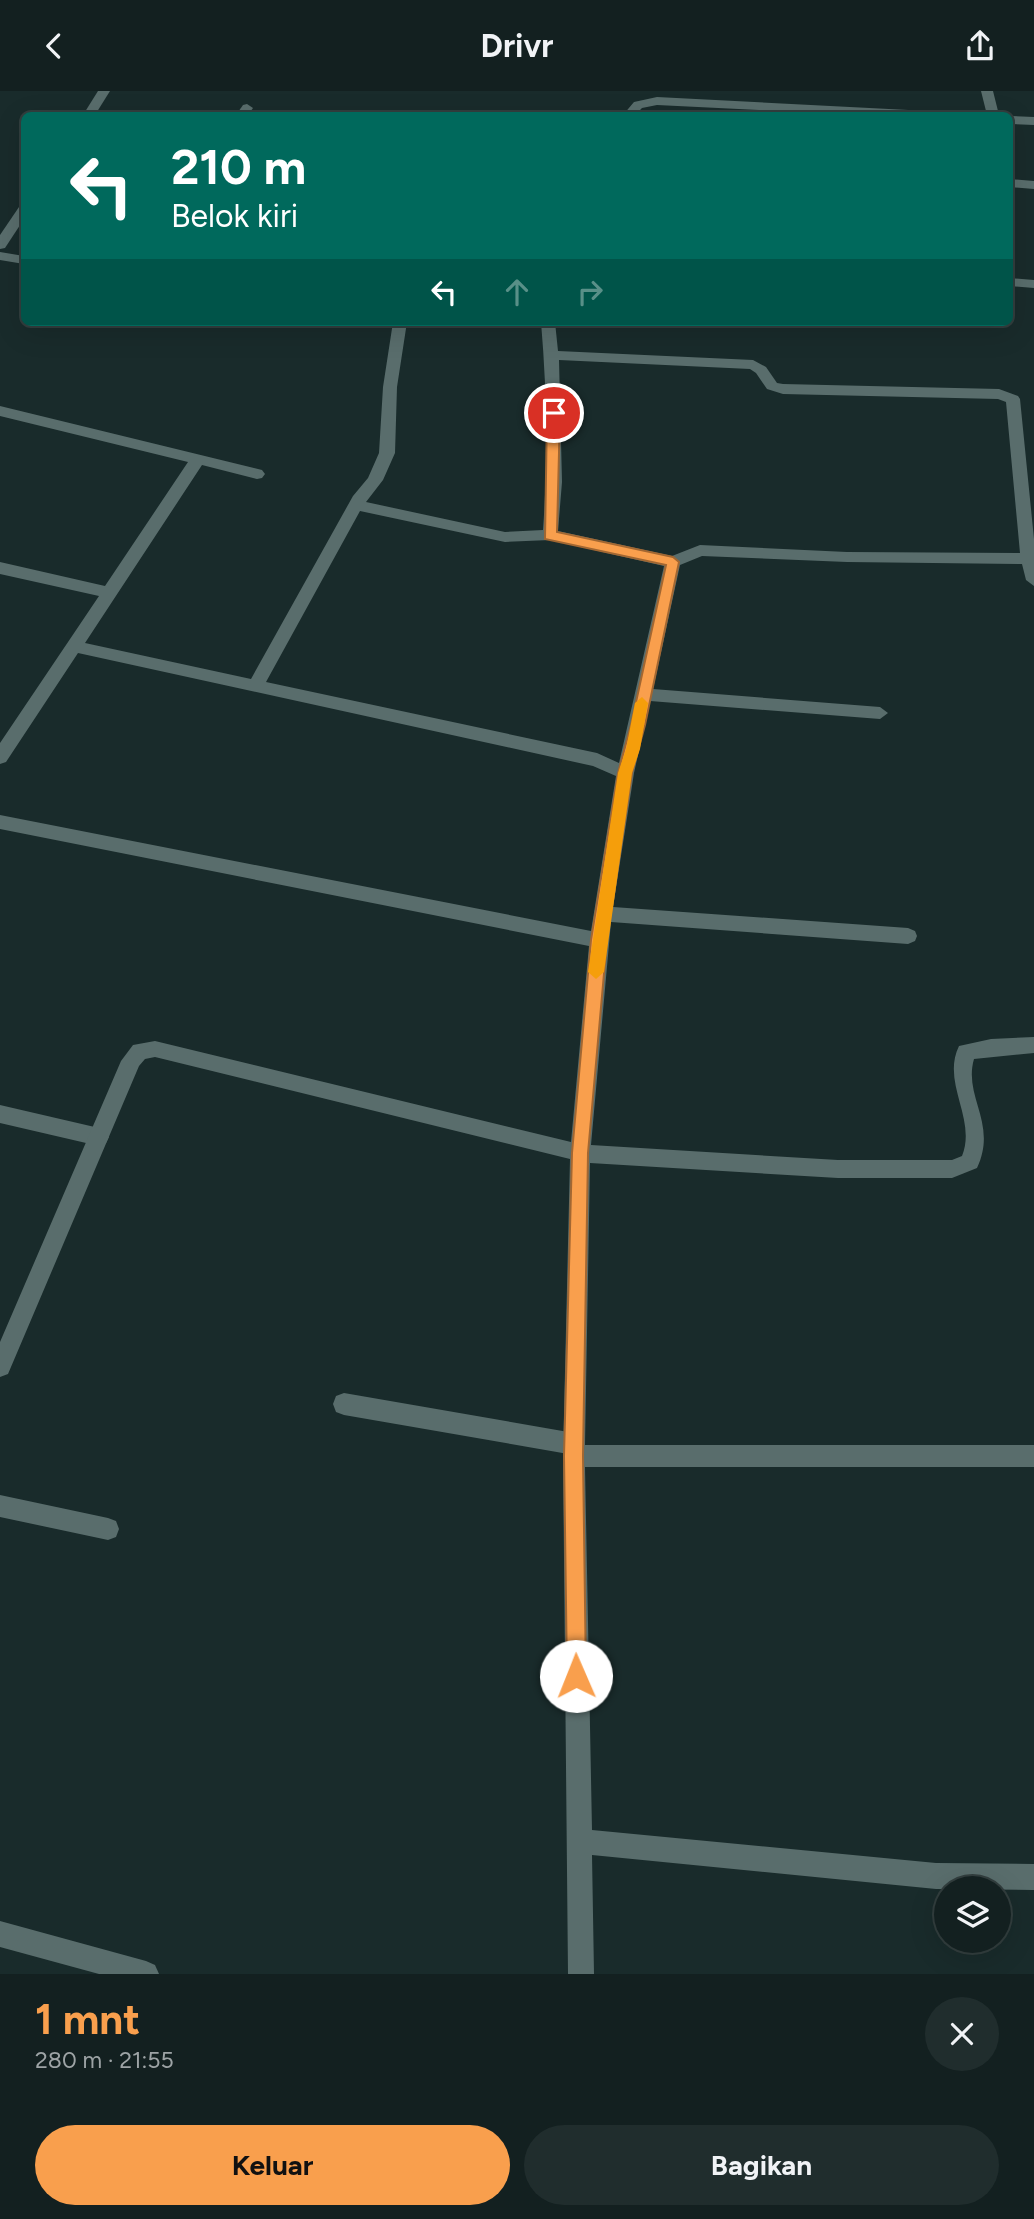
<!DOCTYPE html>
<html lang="id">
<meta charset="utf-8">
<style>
body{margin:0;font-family:Figtree,sans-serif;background:#202d2d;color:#f1f3f6;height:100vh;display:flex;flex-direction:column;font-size:26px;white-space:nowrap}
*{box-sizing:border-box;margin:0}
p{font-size:23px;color:#9da3a5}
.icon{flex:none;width:38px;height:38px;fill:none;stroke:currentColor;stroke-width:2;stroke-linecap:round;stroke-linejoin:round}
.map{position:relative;height:1883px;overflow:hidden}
.details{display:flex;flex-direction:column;background:#132020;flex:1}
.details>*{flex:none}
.guide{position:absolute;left:21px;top:21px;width:992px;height:214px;border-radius:10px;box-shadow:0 7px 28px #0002,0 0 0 2px #323e3e;background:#00695c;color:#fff;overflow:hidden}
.tools{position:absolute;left:934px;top:1785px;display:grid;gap:14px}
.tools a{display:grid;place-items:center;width:77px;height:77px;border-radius:50%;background:#132020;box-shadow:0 7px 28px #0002,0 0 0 2px #323e3e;font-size:35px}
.pin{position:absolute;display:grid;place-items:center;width:60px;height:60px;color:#fff;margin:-30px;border:4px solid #fff;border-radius:50%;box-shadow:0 2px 7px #0007}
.me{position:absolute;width:77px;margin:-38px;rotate:359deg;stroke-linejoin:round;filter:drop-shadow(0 0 5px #0008)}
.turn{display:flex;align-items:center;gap:24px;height:147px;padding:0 35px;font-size:32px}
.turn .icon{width:91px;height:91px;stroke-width:2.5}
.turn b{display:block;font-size:49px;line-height:60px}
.lanes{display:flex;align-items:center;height:66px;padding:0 35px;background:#0003;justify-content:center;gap:35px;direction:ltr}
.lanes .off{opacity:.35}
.round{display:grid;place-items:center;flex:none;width:74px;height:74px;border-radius:37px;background:#202d2d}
.head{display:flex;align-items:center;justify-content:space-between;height:119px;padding:0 35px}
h1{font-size:42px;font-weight:700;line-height:52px;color:#f99f4d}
.action{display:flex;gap:14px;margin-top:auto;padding:14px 35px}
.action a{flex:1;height:80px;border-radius:42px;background:#f99f4d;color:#111;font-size:28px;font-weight:700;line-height:80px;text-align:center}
.action a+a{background:#202d2d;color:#f1f3f6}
header{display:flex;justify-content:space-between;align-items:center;height:91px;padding:0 35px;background:#132020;font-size:32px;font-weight:700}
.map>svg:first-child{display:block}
</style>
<header><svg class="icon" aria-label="back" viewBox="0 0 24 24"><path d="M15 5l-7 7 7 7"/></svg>Drivr<svg class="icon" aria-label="share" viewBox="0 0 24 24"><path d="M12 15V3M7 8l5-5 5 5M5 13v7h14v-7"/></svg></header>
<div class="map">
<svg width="1034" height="1883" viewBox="0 0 1034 1883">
<rect width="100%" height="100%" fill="#192b2b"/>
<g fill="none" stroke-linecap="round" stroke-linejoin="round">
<g fill="#596d6c" fill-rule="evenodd">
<polygon points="0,1014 99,1037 106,1040 109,1046 106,1052 99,1055 0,1032"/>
<polygon points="344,1302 574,1342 582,1345 585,1353 582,1361 574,1364 344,1324 336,1321 333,1313 336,1305"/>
<polygon points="0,1404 108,1427 116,1430 119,1438 116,1446 108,1449 0,1426"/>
</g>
<g fill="#596d6c" fill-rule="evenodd">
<polygon points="98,0 110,0 95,24 83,24"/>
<polygon points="981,0 993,0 999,24 987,24"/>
<polygon points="657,6 928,20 934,24 865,24 657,14 642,17 635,24 623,24 634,11"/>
<polygon points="247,13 253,17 248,24 236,24 243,14"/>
<polygon points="1010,25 1034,26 1034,34 1010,33"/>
<polygon points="1010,88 1034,90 1034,98 1010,96"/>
<polygon points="24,115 24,128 5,157 0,158 0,144 19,116"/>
<polygon points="0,161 24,165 24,173 0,169"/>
<polygon points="1010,187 1034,189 1034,197 1010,195"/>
<path d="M 393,231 L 407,231 L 397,296 L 395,362 L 383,389 L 366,411 L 505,441 L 543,439 C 548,369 547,300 541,231 L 555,231 L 558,260 L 753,269 L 766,276 L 777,292 L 783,293 L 999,298 L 1018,305 L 1020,308 L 1034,448 L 1034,495 L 1026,489 L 1022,473 L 847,471 L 702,465 L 680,474 L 653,598 L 880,616 L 888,622 L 880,628 L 650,610 L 634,682 L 613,816 L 908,837 L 915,840 L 917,845 L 915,850 L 908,853 L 611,831 L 591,1054 L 838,1069 L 952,1069 L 962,1065 C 977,1028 941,992 959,955 L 991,948 L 1034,946 L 1034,962 L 974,968 C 963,1006 998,1032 977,1077 L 952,1087 L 838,1087 L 590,1072 L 585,1354 L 1034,1354 L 1034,1376 L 585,1376 L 592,1739 L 936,1772 L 1034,1773 L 1034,1799 L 936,1798 L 592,1764 L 594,1883 L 568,1883 L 563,1365 L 570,1068 L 155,966 L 145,968 L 139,975 L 8,1283 L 0,1286 L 0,1251 L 121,970 L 133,954 L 155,950 L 571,1051 L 589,855 L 0,738 L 0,724 L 591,840 L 616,685 L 593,675 L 78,562 L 6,671 L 0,673 L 0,652 L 99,505 L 0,483 L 0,471 L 105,495 L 188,371 L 0,325 L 0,315 L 262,379 L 265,383 L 262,387 L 257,388 L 202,374 L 85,552 L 251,588 L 353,405 L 368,387 L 379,362 L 383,296 ZM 559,269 L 750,278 L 756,282 L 767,298 L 783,303 L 998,308 L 1006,311 L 1020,462 L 847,461 L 700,454 L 672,465 L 558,440 L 562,391 ZM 360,420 L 505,451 L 550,449 L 664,475 L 619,672 L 597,662 L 266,591 Z"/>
<polygon points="0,1830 146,1870 155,1874 159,1883 99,1883 0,1856"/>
</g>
</g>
<polygon fill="#f99f4d" stroke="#a26732" stroke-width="2" points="554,318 560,322 557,441 673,466 679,471 645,634 632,682 607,849 588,1062 583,1365 586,1585 583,1592 576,1595 569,1592 567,1585 564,1365 572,1062 591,849 618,682 631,634 666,474 545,448 547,322"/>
<polygon fill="#f59e0b" points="642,606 648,612 640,658 632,682 604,881 596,888 588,881 618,682 626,658 635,612"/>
</svg>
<div class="tools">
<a><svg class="icon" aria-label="layers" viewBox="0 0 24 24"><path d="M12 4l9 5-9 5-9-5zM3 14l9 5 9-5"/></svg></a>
</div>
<div class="pin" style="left:554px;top:322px;background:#d93025"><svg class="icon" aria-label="arrive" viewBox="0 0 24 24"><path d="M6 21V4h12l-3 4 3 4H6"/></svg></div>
<svg class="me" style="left:576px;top:1585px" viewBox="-20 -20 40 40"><circle r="19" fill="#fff"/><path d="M0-13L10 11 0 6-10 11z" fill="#f99f4d"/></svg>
<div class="guide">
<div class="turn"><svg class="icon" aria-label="left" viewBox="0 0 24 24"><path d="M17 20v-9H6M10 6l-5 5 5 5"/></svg><div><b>210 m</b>Belok kiri</div></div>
<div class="lanes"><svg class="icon" aria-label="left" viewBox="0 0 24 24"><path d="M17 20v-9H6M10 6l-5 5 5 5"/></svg><svg class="icon off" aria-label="ahead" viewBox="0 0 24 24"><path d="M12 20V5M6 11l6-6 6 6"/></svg><svg class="icon off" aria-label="right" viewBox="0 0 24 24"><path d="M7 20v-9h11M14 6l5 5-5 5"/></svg></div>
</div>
</div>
<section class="details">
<div class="head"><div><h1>1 mnt</h1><p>280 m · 21:55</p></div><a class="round"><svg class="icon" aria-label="close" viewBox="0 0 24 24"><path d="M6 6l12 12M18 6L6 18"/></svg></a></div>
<div class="action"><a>Keluar</a><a>Bagikan</a></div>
</section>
